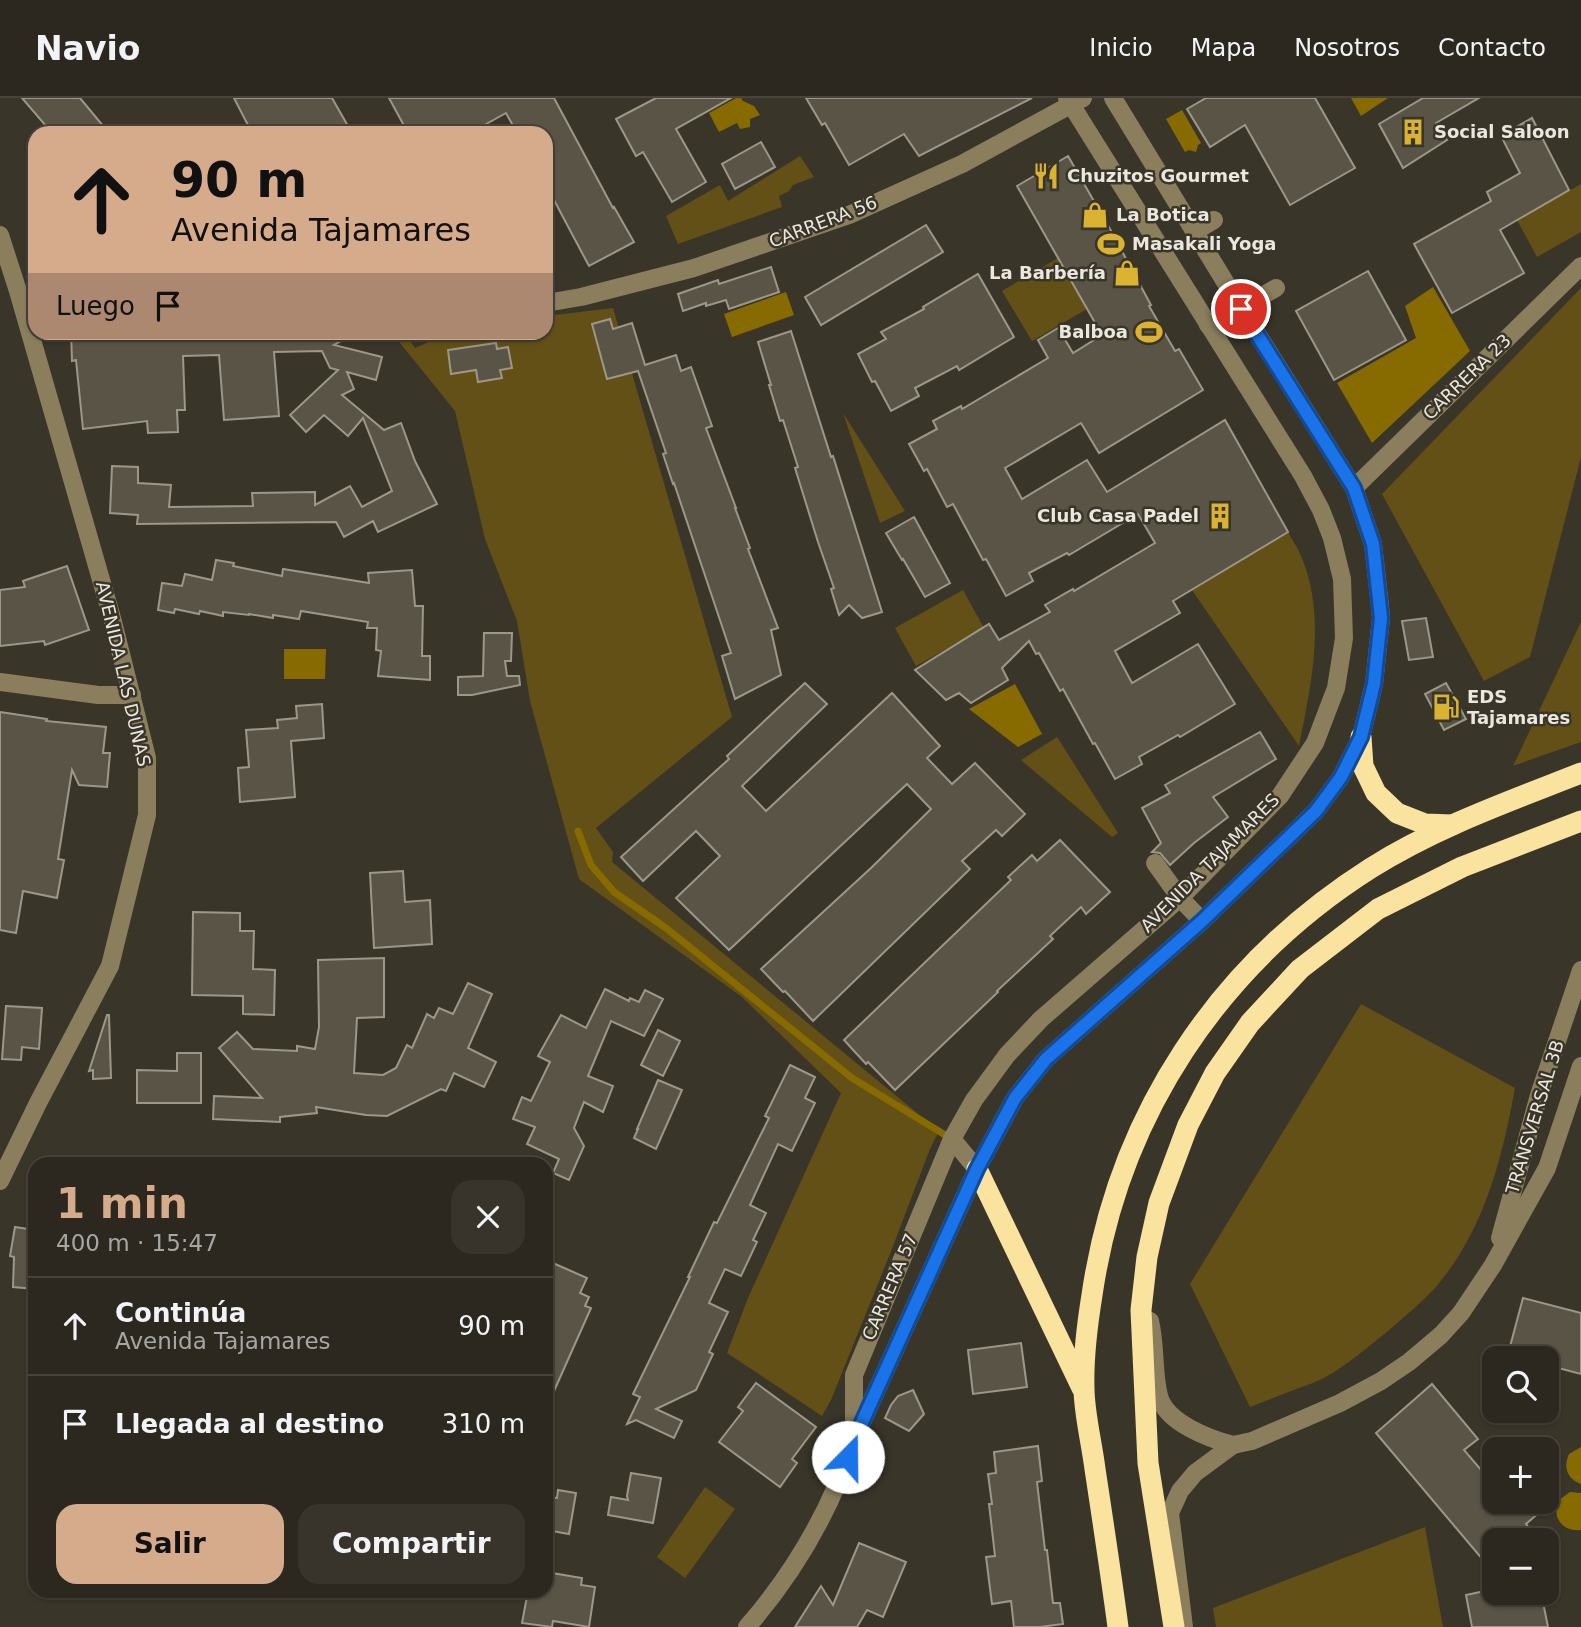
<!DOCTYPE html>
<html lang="es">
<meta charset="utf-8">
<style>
body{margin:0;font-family:"DejaVu Sans",sans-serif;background:#38342c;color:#f1f3f6;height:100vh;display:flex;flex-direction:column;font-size:26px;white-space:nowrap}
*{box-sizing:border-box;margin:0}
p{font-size:23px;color:#a6a6a4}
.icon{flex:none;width:38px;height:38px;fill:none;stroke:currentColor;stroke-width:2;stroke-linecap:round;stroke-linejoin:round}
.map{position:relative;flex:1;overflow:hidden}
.sheet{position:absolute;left:28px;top:1059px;width:525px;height:441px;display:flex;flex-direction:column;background:#2c281f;border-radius:21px;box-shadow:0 2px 5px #0004,0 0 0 2px #48443d}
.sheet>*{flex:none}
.hud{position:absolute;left:28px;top:28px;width:525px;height:214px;border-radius:21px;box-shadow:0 2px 5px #0004,0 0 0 2px #48443d;background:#d6ab8b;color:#111;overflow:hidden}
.buttons{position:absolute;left:1482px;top:1248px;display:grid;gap:14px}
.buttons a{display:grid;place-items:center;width:77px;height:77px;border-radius:14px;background:#2c281f;box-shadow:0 2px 5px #0004,0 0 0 2px #48443d;font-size:35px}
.pin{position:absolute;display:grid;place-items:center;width:60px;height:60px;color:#fff;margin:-30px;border:4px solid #fff;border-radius:50%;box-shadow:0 2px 7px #0007}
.me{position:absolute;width:77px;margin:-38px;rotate:22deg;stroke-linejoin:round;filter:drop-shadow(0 0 5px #0008)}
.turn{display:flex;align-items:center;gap:24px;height:147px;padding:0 28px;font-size:32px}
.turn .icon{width:91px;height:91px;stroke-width:2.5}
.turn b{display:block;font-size:49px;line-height:60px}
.then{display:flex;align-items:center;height:66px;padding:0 28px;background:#0003;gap:14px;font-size:26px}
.round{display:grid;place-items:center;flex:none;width:74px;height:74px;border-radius:21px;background:#38342c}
.overview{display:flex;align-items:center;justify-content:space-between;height:119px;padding:0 28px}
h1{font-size:42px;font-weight:600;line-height:52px;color:#d6ab8b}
.button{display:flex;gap:14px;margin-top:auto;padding:14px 28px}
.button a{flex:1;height:80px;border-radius:21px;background:#d6ab8b;color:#111;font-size:28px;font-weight:600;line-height:80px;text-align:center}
.button a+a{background:#38342c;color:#f1f3f6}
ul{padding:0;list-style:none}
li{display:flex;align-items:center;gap:21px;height:98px;padding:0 28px;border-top:2px solid #48443d}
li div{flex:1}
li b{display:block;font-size:26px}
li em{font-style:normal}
header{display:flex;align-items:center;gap:42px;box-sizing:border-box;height:98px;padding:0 35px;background:#2c281f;border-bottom:2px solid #48443d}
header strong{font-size:33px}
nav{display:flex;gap:38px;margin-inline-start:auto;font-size:24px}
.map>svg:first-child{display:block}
</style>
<header>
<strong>Navio</strong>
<nav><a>Inicio</a><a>Mapa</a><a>Nosotros</a><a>Contacto</a></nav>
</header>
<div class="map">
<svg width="1581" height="1529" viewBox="0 0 1581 1529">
<rect width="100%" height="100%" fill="#3a3529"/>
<g fill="#625016">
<polygon points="800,58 814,79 793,87 789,93 779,98 782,109 678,146 666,118 720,87 728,103"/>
<polygon points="1581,86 1581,134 1537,159 1517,122"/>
<polygon points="1058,160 1087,211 1032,243 1002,193"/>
<polygon points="1581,190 1581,359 1530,559 1484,583 1382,396"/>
<polygon points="613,210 732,619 596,730 613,754 612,764 939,1033 930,1051 890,1156 831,1302 822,1318 727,1255 748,1200 841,995 742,899 579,781 530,603 517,523 485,441 455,313 392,235 405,235 415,250 449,235 546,234 546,218"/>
<polygon points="843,315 905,413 880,425"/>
<path d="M 1288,434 C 1292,442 1298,450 1301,458 C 1327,519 1311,586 1299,648 L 1192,492 Z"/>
<polygon points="963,492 984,530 916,568 895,530"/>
<polygon points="1581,524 1581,644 1513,668"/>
<polygon points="1057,639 1118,735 1112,739 1021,662"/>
<path d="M 1361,906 L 1515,990 C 1502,1062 1484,1133 1435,1190 C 1421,1205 1404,1219 1388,1233 C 1368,1249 1347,1267 1324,1280 C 1316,1284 1307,1287 1299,1290 C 1283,1296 1266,1303 1250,1309 L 1190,1186 Z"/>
<polygon points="705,1389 735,1411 685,1480 657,1459"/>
<polygon points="1425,1429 1443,1529 1216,1529 1213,1510"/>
</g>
<g fill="#876b01">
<polygon points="736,0 741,0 743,3 754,8 760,17 750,21 750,29 740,31 737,25 719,34 709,15"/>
<polygon points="1351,0 1388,0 1361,18"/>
<polygon points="1182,12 1201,45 1198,47 1196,54 1189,52 1185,54 1166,21"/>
<polygon points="1433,189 1470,253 1372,345 1337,285 1416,240 1405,208"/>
<polygon points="786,194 794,217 732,239 724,216"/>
<polygon points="284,551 326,551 325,581 284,581"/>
<polygon points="1015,586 1042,636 1018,649 969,611"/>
<path d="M 1581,1349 L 1581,1386 C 1567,1381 1563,1369 1569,1356 Z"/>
<path d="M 1570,1394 L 1581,1395 L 1581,1432 C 1562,1434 1551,1419 1559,1402 Z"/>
</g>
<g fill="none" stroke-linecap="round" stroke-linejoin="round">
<polyline stroke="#876b01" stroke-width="7" points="578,733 591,767 614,794 666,830 852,980 950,1040"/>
</g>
<g fill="#595446" stroke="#9d9788" stroke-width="2">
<polygon points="22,0 80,0 109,35 52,35"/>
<polygon points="234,0 332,0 352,35 252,35"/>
<polygon points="389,0 554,0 613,110 614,109 634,144 589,168 546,87 546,35 517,35 506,15 470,35 408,35"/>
<polygon points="656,0 731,0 676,31 706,84 672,104 643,54 636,58 616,21"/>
<polygon points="806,0 1032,0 919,58 904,36 849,67 825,25 822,27"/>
<polygon points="1206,0 1315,0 1355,70 1290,107 1245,27 1210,49 1187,11"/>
<polygon points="1423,0 1479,0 1436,25 1447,42 1403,70 1379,26"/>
<polygon points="1532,20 1569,92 1500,132 1524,175 1452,215 1414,146 1491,103 1487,94 1520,75 1501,38"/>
<polygon points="761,44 775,69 735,91 722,66"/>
<polygon points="1068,58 1110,131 1151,207 1149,208 1175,253 1179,251 1203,292 1099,355 1081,325 1005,370 1022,401 1087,362 1107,394 1225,322 1288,434 1173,503 1180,515 1115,553 1132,585 1198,546 1235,606 1180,639 1178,637 1139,659 1142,666 1115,681 1095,645 1093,646 1063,591 1060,593 1039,555 1036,556 1029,543 1002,570 1008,582 971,605 959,595 946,602 915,572 989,526 999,542 1050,514 1045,507 1073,491 1074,493 1155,445 1138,416 1069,457 1067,455 1029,475 1033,483 1006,498 986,461 983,462 953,406 947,409 927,371 924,373 909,346 937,331 933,323 961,308 962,311 1048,260 1038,242 1058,230 1073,255 1102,237 1017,88"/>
<polygon points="926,127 943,154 821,227 805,199"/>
<polygon points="771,169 779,194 729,211 726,202 706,208 706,205 683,213 678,196 718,182 719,186"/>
<polygon points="1368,173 1406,242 1334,282 1296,213"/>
<polygon points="978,176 1014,239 959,272 957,268 915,290 919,298 891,313 875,283 872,284 858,256 886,241 881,234 924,211 923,209"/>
<polygon points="610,221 613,231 632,225 645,267 676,257 681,273 691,269 712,328 706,330 736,410 735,410 750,450 748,451 778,530 771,532 781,577 735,601 722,558 731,555 674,385 673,386 663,356 666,355 638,273 607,281 592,226"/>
<polygon points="791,233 831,359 833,358 882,514 862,520 849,507 839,517 831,491 834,490 818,444 795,370 798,369 783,322 780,323 769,287 771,287 758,244"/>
<polygon points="71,234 357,234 334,247 382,259 376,282 347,274 354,291 342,297 384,332 401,325 415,363 437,406 378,434 373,423 344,439 336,424 137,426 138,417 110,415 112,368 138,369 138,385 171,387 169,409 253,408 252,395 315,394 315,407 350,388 362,409 392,393 363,320 348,338 324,317 306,334 290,317 338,272 330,270 322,253 274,254 279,318 224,322 219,257 183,258 185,312 177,312 178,334 148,335 147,323 83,331 76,262 72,263"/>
<polygon points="496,245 497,251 508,249 512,270 500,272 502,280 478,284 476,272 451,276 448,252"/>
<polygon points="914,419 950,485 925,499 903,461 902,462 886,435"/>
<polygon points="216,462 234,465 233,468 282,478 283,471 369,485 368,475 412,472 415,508 423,508 422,558 430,558 430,582 378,578 381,553 376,552 377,530 367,530 368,524 301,513 299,521 273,517 273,520 249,516 249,517 223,514 223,518 200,513 199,516 175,511 174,515 158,512 162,485 182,488 185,476 212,482"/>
<polygon points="67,468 89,532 45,547 44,543 0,548 0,492 25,489 23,483"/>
<polygon points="1426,520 1433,559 1409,562 1402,523"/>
<polygon points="484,535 512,535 511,563 505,563 507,578 519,578 520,587 472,597 458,597 458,579 483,578"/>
<polygon points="805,585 827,606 742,688 766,713 892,595 940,648 927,660 952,686 975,665 1025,716 1002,738 996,732 962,763 970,771 813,923 785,893 783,894 761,871 871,770 931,711 907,686 729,852 676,800 720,758 696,733 643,783 621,759 729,661 727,658"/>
<polygon points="1446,585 1466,621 1444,632 1425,596"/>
<polygon points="322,606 324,640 291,643 295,699 240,704 238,670 249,669 246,632 278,630 277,622 297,620 296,608"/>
<polygon points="0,614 47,621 46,623 106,629 103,655 110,655 107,689 79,687 72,672 58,761 64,762 57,800 23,793 16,835 0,832"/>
<polygon points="1260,634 1276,661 1213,699 1228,719 1194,745 1170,767 1160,755 1152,754 1161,745 1142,710 1170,695 1165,687"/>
<polygon points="1060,742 1110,794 1086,816 1081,809 1050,838 1053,841 997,893 998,894 895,992 868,964 866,966 844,942 1011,782 1008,779 1032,757 1037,763"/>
<polygon points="403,773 405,804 430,802 432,846 374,850 370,775"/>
<polygon points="193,814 240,815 240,833 254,833 253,871 275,872 274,917 243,916 243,898 192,897"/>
<polygon points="384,860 384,919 357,920 354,975 383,977 396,970 407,947 412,950 427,916 434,920 439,910 453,916 468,885 492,896 468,950 496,964 484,989 454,975 446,993 441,991 387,1018 366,1017 316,1009 317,1015 280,1019 280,1024 213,1021 214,998 262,1000 219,950 237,934 253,951 297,953 297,948 315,951 319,929 318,862"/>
<polygon points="605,891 629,903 630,900 639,904 645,892 663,901 644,938 611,923 588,978 613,988 603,1014 584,1004 574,1030 584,1048 569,1082 553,1075 559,1061 527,1046 535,1029 513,1021 522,999 531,1003 550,964 538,958 561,917 586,930"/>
<polygon points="6,908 42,910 39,951 22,949 21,962 2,961"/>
<polygon points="107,917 109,917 111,980 93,981 93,972 89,973"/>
<polygon points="658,932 680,943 663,978 641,967"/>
<polygon points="177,955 201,955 201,1005 137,1005 137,972 177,973"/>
<polygon points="790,967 815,979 805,1000 815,1005 792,1053 778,1046 750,1107 766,1115 753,1142 757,1144 741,1178 725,1171 709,1205 728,1214 709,1254 713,1256 696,1292 656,1311 682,1323 674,1340 636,1322 627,1326 640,1299 633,1296 690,1179 688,1179 714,1124 717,1125 769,1020 765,1018"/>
<polygon points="658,982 682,992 656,1051 634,1040 638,1031 637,1031"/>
<polygon points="15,1129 35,1132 35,1191 13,1189 14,1159 10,1158"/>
<polygon points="546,1162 587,1180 580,1195 589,1199 585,1208 591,1210 546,1311"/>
<polygon points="1523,1200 1581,1215 1581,1276 1547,1267 1547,1260 1523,1260 1508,1256"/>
<polygon points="1021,1245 1027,1289 973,1296 968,1252"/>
<polygon points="756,1285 816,1329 792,1361 797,1365 780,1389 719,1344 743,1313 738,1309"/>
<polygon points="1432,1286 1478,1341 1464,1352 1487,1379 1494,1372 1494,1404 1531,1404 1540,1414 1526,1426 1539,1442 1494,1442 1494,1475 1376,1335"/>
<polygon points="913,1292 924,1316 909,1333 885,1320 891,1307 898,1298"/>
<polygon points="1038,1348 1042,1383 1037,1384 1045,1452 1047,1452 1053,1505 1060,1505 1063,1526 1040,1529 1014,1529 1011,1503 992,1506 986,1459 995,1458 989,1406 992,1406 988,1376 996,1375 994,1354"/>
<polygon points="631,1375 661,1380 653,1425 608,1417 611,1399 628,1402 627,1398"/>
<polygon points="558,1392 576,1395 569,1436 546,1432 546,1399 557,1400"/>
<polygon points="859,1445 906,1464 883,1519 867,1512 857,1529 795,1529 821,1488 833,1507"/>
<polygon points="546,1474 582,1480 581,1487 595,1489 589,1529 553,1523 552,1529 522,1525 528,1493 546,1493"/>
<polygon points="1494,1491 1494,1494 1541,1494 1548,1529 1472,1529 1466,1497"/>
</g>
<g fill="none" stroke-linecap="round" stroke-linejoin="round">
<g stroke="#8a7e5d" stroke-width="18">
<polyline points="1194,134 1214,122"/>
<polyline points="0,137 18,193 112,520 147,660 147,717 110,868 38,1005 0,1083"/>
<polyline points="546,205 581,199 694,170 849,117 962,66 1083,0"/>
<polyline points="1208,227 1241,210 1276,190"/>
<polyline points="1354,390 1581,168"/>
<polyline points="0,584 98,597 132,597"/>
<polyline points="1155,765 1180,800 1202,823"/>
<polyline points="952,1041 977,1071"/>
<polyline points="1500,1140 1539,997 1581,872"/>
<path d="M 1150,1223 C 1156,1247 1153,1274 1159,1298 C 1166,1325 1210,1341 1233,1347"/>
<polyline points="854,1335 854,1277 952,1041 974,1002 1007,957 1041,921 1180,800 1280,698 1315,645 1336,590 1344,540 1342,481 1332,440 1321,412 1303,378 1067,0"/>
<path d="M 747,1529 C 795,1474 831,1411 854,1342 L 977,1071 L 1015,1000 L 1046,961 L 1202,823 L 1316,713 L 1341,679 L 1361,639 L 1374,586 L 1381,520 L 1380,508 L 1373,446 L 1354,390 L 1241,210 L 1113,0"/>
<polyline points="1184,1529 1170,1415 1180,1393 1195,1375 1233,1347 1252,1343 1340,1305 1381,1283 1409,1264 1441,1237 1461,1215 1493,1167 1547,1070 1581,968"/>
</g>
<g stroke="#fae29f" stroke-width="21">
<polyline points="1361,639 1363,668 1376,695 1397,715 1425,726 1452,727"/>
<polyline points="977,1071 1082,1290"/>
<path d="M 1118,1529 C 1111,1476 1103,1424 1095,1371 C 1092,1346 1084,1315 1084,1290 C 1083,1259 1087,1228 1092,1197 C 1118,1018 1218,867 1371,770 C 1436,729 1510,703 1581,675"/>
<polyline points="1174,1529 1148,1365 1141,1212 1147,1159 1159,1105 1188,1027 1215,975 1250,925 1300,871 1378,811 1462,769 1581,723"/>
</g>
</g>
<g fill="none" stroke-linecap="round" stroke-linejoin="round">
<g stroke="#114b97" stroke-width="18">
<polyline id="route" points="848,1359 854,1342 977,1071 1015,1000 1046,961 1202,823 1316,713 1341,679 1361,639 1374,586 1381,520 1373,446 1354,390 1241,211"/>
</g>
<use href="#route" stroke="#1a73e8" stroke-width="12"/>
</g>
<defs>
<g id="building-bare" transform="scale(2.1)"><path d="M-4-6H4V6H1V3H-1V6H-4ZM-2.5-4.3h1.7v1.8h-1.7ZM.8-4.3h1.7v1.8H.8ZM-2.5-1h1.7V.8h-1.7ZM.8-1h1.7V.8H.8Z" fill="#dab333" stroke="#3a3529" stroke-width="2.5" paint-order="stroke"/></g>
<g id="restaurant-bare" transform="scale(2.1)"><path d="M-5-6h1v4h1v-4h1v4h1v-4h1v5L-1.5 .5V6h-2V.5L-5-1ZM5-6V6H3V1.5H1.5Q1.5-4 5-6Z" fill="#dab333" stroke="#3a3529" stroke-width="2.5" paint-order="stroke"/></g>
<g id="shop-bare" transform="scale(2.1)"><path d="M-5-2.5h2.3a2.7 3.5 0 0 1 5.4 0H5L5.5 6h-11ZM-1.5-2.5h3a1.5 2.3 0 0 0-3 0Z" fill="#dab333" stroke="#3a3529" stroke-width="2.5" paint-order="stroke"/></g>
<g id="stadium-bare" transform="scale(2.1)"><path d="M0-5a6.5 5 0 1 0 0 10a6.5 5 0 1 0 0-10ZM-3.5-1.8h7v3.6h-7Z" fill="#dab333" stroke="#3a3529" stroke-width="2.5" paint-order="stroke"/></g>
<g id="fuel-bare" transform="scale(2.1)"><path d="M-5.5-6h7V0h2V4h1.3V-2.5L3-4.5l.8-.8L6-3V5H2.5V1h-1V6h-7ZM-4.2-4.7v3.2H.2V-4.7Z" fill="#dab333" stroke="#3a3529" stroke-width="2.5" paint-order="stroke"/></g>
</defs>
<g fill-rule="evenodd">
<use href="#building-bare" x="1413" y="34"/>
<use href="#restaurant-bare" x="1046" y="78"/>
<use href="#shop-bare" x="1095" y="117"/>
<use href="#stadium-bare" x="1111" y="146"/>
<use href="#shop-bare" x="1127" y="175"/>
<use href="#stadium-bare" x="1149" y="234"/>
<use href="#building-bare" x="1220" y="418"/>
<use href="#fuel-bare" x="1446" y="609"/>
</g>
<g text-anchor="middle" stroke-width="5" stroke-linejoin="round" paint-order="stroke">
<g font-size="18" font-weight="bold" fill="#eae7df" stroke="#3a3529" text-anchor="start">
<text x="1434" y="40">Social Saloon</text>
<text x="1067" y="84">Chuzitos Gourmet</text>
<text x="1116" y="123">La Botica</text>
<text x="1132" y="152">Masakali Yoga</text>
<text x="1106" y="181" text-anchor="end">La Barbería</text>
<text x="1128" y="240" text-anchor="end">Balboa</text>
<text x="1199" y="424" text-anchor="end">Club Casa Padel</text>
<text x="1467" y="605">EDS<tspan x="1467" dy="21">Tajamares</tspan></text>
</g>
<g font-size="18" fill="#eae7df" stroke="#3a3529">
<text transform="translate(823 124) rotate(-21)" y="6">CARRERA 56</text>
<text transform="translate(1467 279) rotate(-44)" y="6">CARRERA 23</text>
<text transform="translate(123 576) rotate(77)" y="6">AVENIDA LAS DUNAS</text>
<text transform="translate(1210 765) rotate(-45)" y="6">AVENIDA TAJAMARES</text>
<text transform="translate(1535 1019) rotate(-73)" y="6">TRANSVERSAL 3B</text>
<text transform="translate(890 1189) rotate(-67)" y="6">CARRERA 57</text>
</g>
</g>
</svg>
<div class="buttons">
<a><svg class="icon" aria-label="search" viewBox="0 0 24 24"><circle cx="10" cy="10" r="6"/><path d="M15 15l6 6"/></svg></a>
<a>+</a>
<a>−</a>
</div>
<div class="pin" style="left:1241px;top:211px;background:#d93025"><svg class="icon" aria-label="arrive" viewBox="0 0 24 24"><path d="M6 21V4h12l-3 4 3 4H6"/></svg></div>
<svg class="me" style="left:848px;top:1359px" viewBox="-20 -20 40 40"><circle r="19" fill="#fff"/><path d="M0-13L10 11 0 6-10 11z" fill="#1a73e8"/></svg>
<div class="hud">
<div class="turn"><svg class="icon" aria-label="ahead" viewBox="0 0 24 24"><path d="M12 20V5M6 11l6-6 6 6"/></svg><div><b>90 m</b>Avenida Tajamares</div></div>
<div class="then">Luego<svg class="icon" aria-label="arrive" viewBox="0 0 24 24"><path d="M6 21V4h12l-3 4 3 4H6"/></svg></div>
</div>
<section class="sheet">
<div class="overview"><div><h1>1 min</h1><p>400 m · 15:47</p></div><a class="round"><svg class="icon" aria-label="close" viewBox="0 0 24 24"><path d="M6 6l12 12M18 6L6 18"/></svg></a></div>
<ul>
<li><svg class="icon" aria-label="ahead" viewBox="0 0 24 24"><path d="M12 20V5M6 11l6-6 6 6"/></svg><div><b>Continúa</b><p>Avenida Tajamares</p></div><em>90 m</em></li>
<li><svg class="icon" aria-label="arrive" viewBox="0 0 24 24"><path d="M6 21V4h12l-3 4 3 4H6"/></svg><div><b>Llegada al destino</b></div><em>310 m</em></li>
</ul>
<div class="button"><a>Salir</a><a>Compartir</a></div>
</section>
</div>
